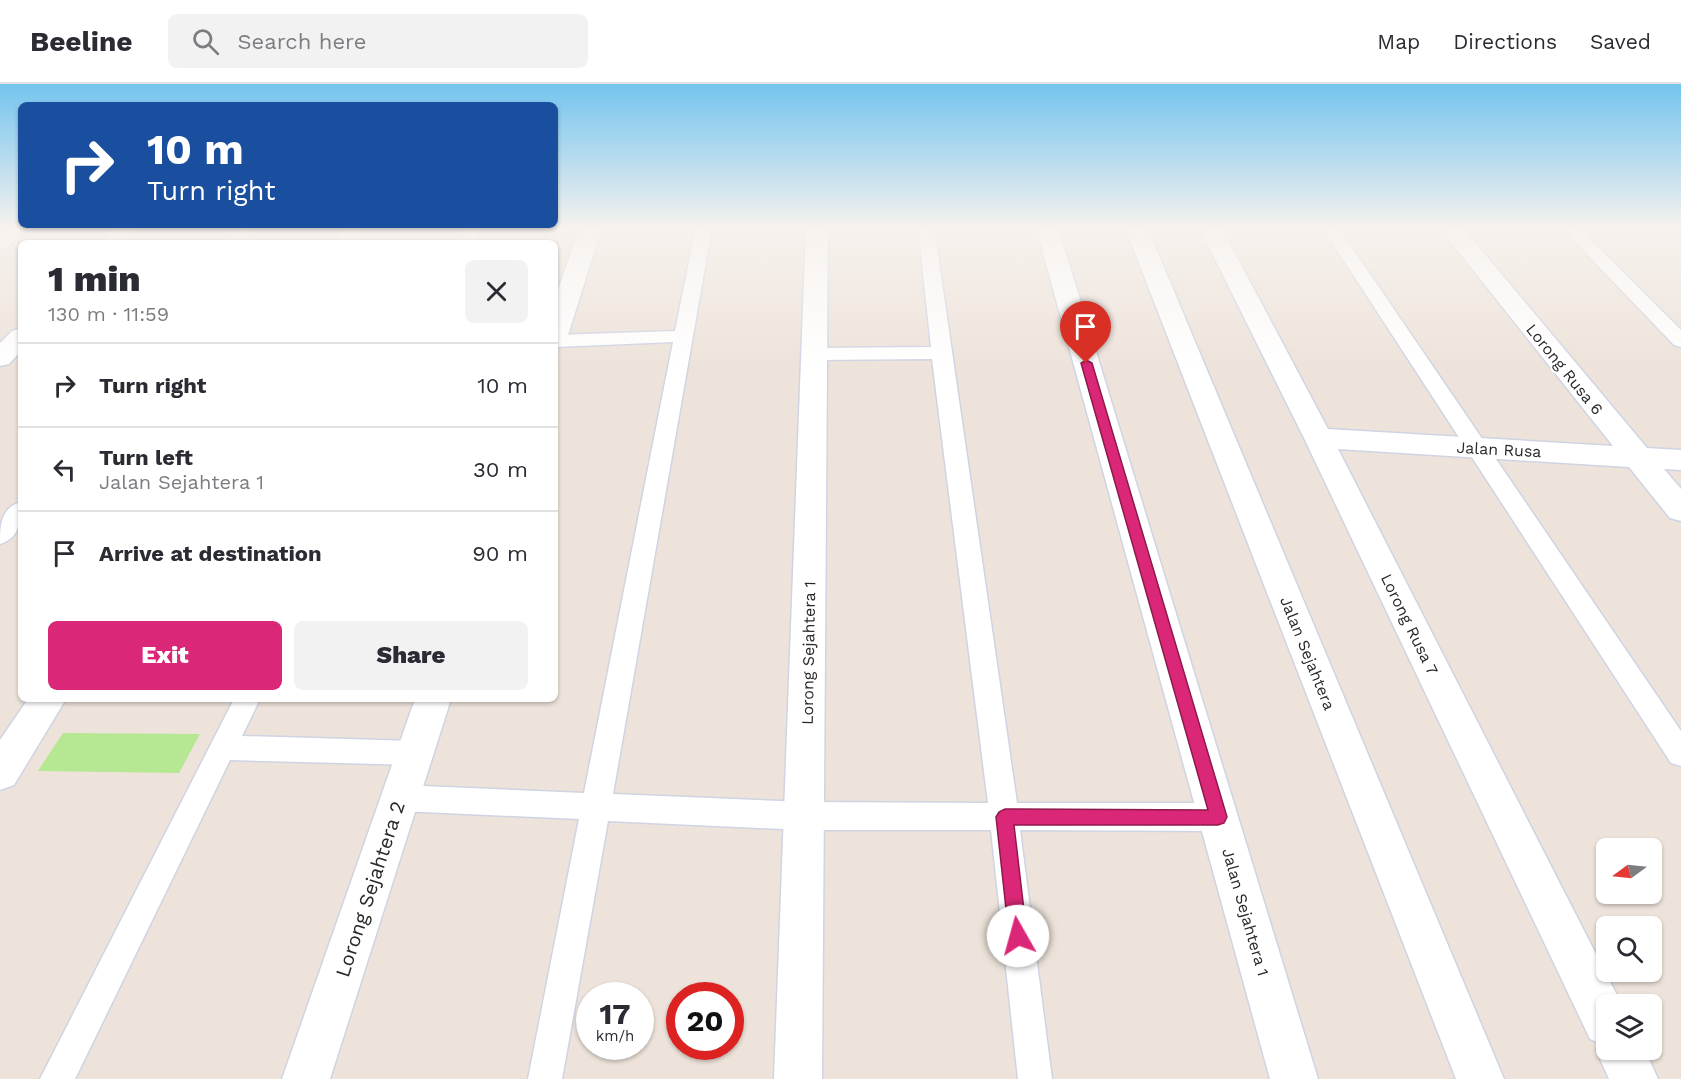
<!DOCTYPE html>
<meta charset="utf-8">
<style>
body{margin:0;font-family:"Work Sans",sans-serif;background:#f2f2f3;color:#2b2b33;height:100vh;display:flex;flex-direction:column;font-size:22px;white-space:nowrap}
*{box-sizing:border-box;margin:0}
p{font-size:20px;color:#7c7c81}
.icon{flex:none;width:33px;height:33px;fill:none;stroke:currentColor;stroke-width:2;stroke-linecap:round;stroke-linejoin:round}
.map{position:relative;flex:1;overflow:hidden}
.panel{position:absolute;left:18px;top:156px;width:540px;height:462px;display:flex;flex-direction:column;background:#fff;border-radius:9px;box-shadow:0 2px 4px #0004}
.panel>*{flex:none}
.top-card{position:absolute;left:18px;top:18px;width:540px;height:126px;border-radius:9px;box-shadow:0 2px 4px #0004;background:#1a4fa0;color:#fff;overflow:hidden}
.needle{width:39px;rotate:255deg}
.controls{position:absolute;left:1596px;top:754px;display:grid;gap:12px}
.controls a{display:grid;place-items:center;width:66px;height:66px;border-radius:9px;background:#fff;box-shadow:0 2px 4px #0004;font-size:30px}
.speed{position:absolute;left:576px;top:898px;display:flex;gap:12px;font-size:30px;font-weight:700;text-align:center}
.speed>*{display:grid;place-content:center;width:78px;height:78px;border-radius:50%;background:#fff;box-shadow:0 2px 4px #0004;line-height:1}
.speed small{font-size:15px;font-weight:400}
.speed .limit{border:9px solid #d22;background:#fff;color:#111}
.pin{position:absolute;display:grid;place-items:center;width:51px;height:51px;color:#fff;margin:-62px -26px;border-radius:50% 50% 50% 0;rotate:-45deg;box-shadow:0 0 6px #0007}
.pin .icon{rotate:45deg}
.me{position:absolute;width:66px;margin:-33px;rotate:353deg;stroke-linejoin:round;filter:drop-shadow(0 0 4px #0008)}
.turn{display:flex;align-items:center;gap:21px;height:126px;padding:0 30px;font-size:27px}
.turn .icon{width:78px;height:78px;stroke-width:2.5}
.turn b{display:block;font-size:42px;line-height:51px}
.round{display:grid;place-items:center;flex:none;width:63px;height:63px;border-radius:9px;background:#f2f2f3}
.overview{display:flex;align-items:center;justify-content:space-between;height:102px;padding:0 30px}
h1{font-size:36px;font-weight:800;line-height:45px}
.primary-button{display:flex;gap:12px;margin-top:auto;padding:12px 30px}
.primary-button a{flex:1;height:69px;border-radius:9px;background:#db2777;color:#fff;font-size:24px;font-weight:800;line-height:69px;text-align:center}
.primary-button a+a{background:#f2f2f3;color:#2b2b33}
ul{padding:0;list-style:none}
li{display:flex;align-items:center;gap:18px;height:84px;padding:0 30px;border-top:2px solid #e1e1e2}
li div{flex:1}
li b{display:block;font-size:22px}
li em{font-style:normal}
header{display:flex;align-items:center;gap:36px;box-sizing:border-box;height:84px;padding:0 30px;background:#fff;border-bottom:2px solid #e1e1e2}
header strong{font-size:28px}
nav{display:flex;gap:33px;margin-inline-start:auto;font-size:21px}
.search{width:420px;height:54px;background:#f2f2f3;display:flex;align-items:center;gap:15px;box-sizing:border-box;padding:0 21px;border-radius:9px;color:#7c7c81;font-size:22px}
.map>svg:first-child{display:block}
</style>
<header>
<strong>Beeline</strong>
<div class="search"><svg class="icon" aria-label="search" viewBox="0 0 24 24"><circle cx="10" cy="10" r="6"/><path d="M15 15l6 6"/></svg>Search here</div>
<nav><a>Map</a><a>Directions</a><a>Saved</a></nav>
</header>
<div class="map">
<svg width="1681" height="995" viewBox="0 0 1681 995">
<rect width="100%" height="100%" fill="#ede3da"/>
<polygon fill="#b6e792" points="63,649 200,650 179,689 38,687"/>
<g fill="none" stroke-linecap="round" stroke-linejoin="round">
<g stroke="#cfd4e3" stroke-width="3">
<g id="lane">
<polygon points="9,143 27,143 6,164 0,165 0,151"/>
<polygon points="238,143 255,143 243,159 227,159"/>
<polygon points="467,143 483,143 475,159 459,159"/>
<polygon points="696,143 712,143 613,710 804,718 988,719 932,275 815,276 808,274 806,270 808,266 815,264 931,263 918,143 934,143 1017,719 1218,719 1228,723 1233,733 1228,743 1218,747 1020,746 1052,995 1018,995 991,746 804,746 608,737 562,995 528,995 579,735 400,727 390,723 386,714 390,705 400,701 584,709 673,258 555,263 555,251 675,247"/>
<polygon points="1322,143 1338,143 1681,647 1681,682 1671,679"/>
<polygon points="1561,143 1578,143 1681,246 1681,263 1674,261"/>
<path d="M 21,418 C 21,436 20,454 0,460 C 0,442 0,424 21,418 Z"/>
<polygon points="234,615 260,615 242,652 415,657 425,660 429,669 425,678 415,681 230,676 75,995 40,995"/>
</g>
</g>
<g stroke="#cfd4e3" stroke-width="3">
<g id="street">
<polygon points="114,143 138,143 124,159 101,159"/>
<polygon points="345,143 367,143 357,159 335,159"/>
<polygon points="580,143 602,143 568,251 564,256 555,259 555,214"/>
<polygon points="806,143 828,143 822,995 774,995"/>
<polygon points="1036,143 1058,143 1318,995 1270,995"/>
<polygon points="1199,143 1221,143 1328,345 1613,362 1439,143 1462,143 1647,364 1681,366 1681,386 1664,385 1681,405 1681,437 1670,434 1629,383 1338,365 1622,921 1606,921 1606,966 1645,966 1658,995 1609,995 1596,966 1599,959 1590,955 1304,354"/>
<polygon points="21,244 21,267 9,280 0,282 0,259 12,247"/>
<polygon points="28,615 66,615 14,701 0,706 0,656"/>
<polygon points="415,615 451,615 330,995 282,995"/>
</g>
</g>
<g stroke="#cfd4e3" stroke-width="3">
<polygon id="secondary" points="1125,143 1147,143 1504,995 1456,995"/>
</g>
<use href="#lane" fill="#fff" fill-rule="evenodd"/>
<use href="#street" fill="#fff" fill-rule="evenodd"/>
<use href="#secondary" fill="#fff" fill-rule="evenodd"/>
</g>
<linearGradient id="sky" x2="0" y2="1"><stop stop-color="#73c4ee"/><stop offset="0.51" stop-color="#f7f2ee"/><stop offset="1" stop-color="#f7f2ee" stop-opacity="0"/></linearGradient>
<rect width="1681" height="283" fill="url(#sky)"/>
<polygon fill="#db2777" stroke="#8e194d" stroke-width="1.5" points="1086,276 1092,279 1227,733 1224,739 1218,741 1014,741 1027,852 1025,859 1018,861 1012,859 1009,852 996,733 999,728 1005,725 1208,726 1081,279"/>
<g text-anchor="middle" stroke-width="4.5" stroke-linejoin="round" paint-order="stroke">
<g font-size="16" fill="#292929" stroke="#fff">
<text transform="translate(1565 285) rotate(51)" y="6">Lorong Rusa 6</text>
<text transform="translate(1499 365) rotate(3)" y="6">Jalan Rusa</text>
<text transform="translate(1410 540) rotate(64)" y="6">Lorong Rusa 7</text>
<text transform="translate(808 569) rotate(-89)" y="6">Lorong Sejahtera 1</text>
<text transform="translate(1308 569) rotate(68)" y="6">Jalan Sejahtera</text>
<text transform="translate(1246 828) rotate(74)" y="6">Jalan Sejahtera 1</text>
</g>
<g font-size="20" fill="#292929" stroke="#fff">
<text transform="translate(370 805) rotate(-72)" y="7">Lorong Sejahtera 2</text>
</g>
</g>
</svg>
<div class="controls">
<a><svg class="needle" viewBox="-14 -14 28 28"><path d="M0-13l5 13h-10z" fill="#e53935"/><path d="M0 13l5-13h-10z" fill="#7c7c81"/></svg></a>
<a><svg class="icon" aria-label="search" viewBox="0 0 24 24"><circle cx="10" cy="10" r="6"/><path d="M15 15l6 6"/></svg></a>
<a><svg class="icon" aria-label="layers" viewBox="0 0 24 24"><path d="M12 4l9 5-9 5-9-5zM3 14l9 5 9-5"/></svg></a>
</div>
<div class="speed"><div>17<small>km/h</small></div><div class="limit">20</div></div>
<div class="pin" style="left:1086px;top:279px;background:#d93025"><svg class="icon" aria-label="arrive" viewBox="0 0 24 24"><path d="M6 21V4h12l-3 4 3 4H6"/></svg></div>
<svg class="me" style="left:1018px;top:852px" viewBox="-20 -20 40 40"><circle r="19" fill="#fff"/><path d="M0-13L10 11 0 6-10 11z" fill="#db2777"/></svg>
<div class="top-card">
<div class="turn"><svg class="icon" aria-label="right" viewBox="0 0 24 24"><path d="M7 20v-9h11M14 6l5 5-5 5"/></svg><div><b>10 m</b>Turn right</div></div>
</div>
<section class="panel">
<div class="overview"><div><h1>1 min</h1><p>130 m · 11:59</p></div><a class="round"><svg class="icon" aria-label="close" viewBox="0 0 24 24"><path d="M6 6l12 12M18 6L6 18"/></svg></a></div>
<ul>
<li><svg class="icon" aria-label="right" viewBox="0 0 24 24"><path d="M7 20v-9h11M14 6l5 5-5 5"/></svg><div><b>Turn right</b></div><em>10 m</em></li>
<li><svg class="icon" aria-label="left" viewBox="0 0 24 24"><path d="M17 20v-9H6M10 6l-5 5 5 5"/></svg><div><b>Turn left</b><p>Jalan Sejahtera 1</p></div><em>30 m</em></li>
<li><svg class="icon" aria-label="arrive" viewBox="0 0 24 24"><path d="M6 21V4h12l-3 4 3 4H6"/></svg><div><b>Arrive at destination</b></div><em>90 m</em></li>
</ul>
<div class="primary-button"><a>Exit</a><a>Share</a></div>
</section>
</div>
